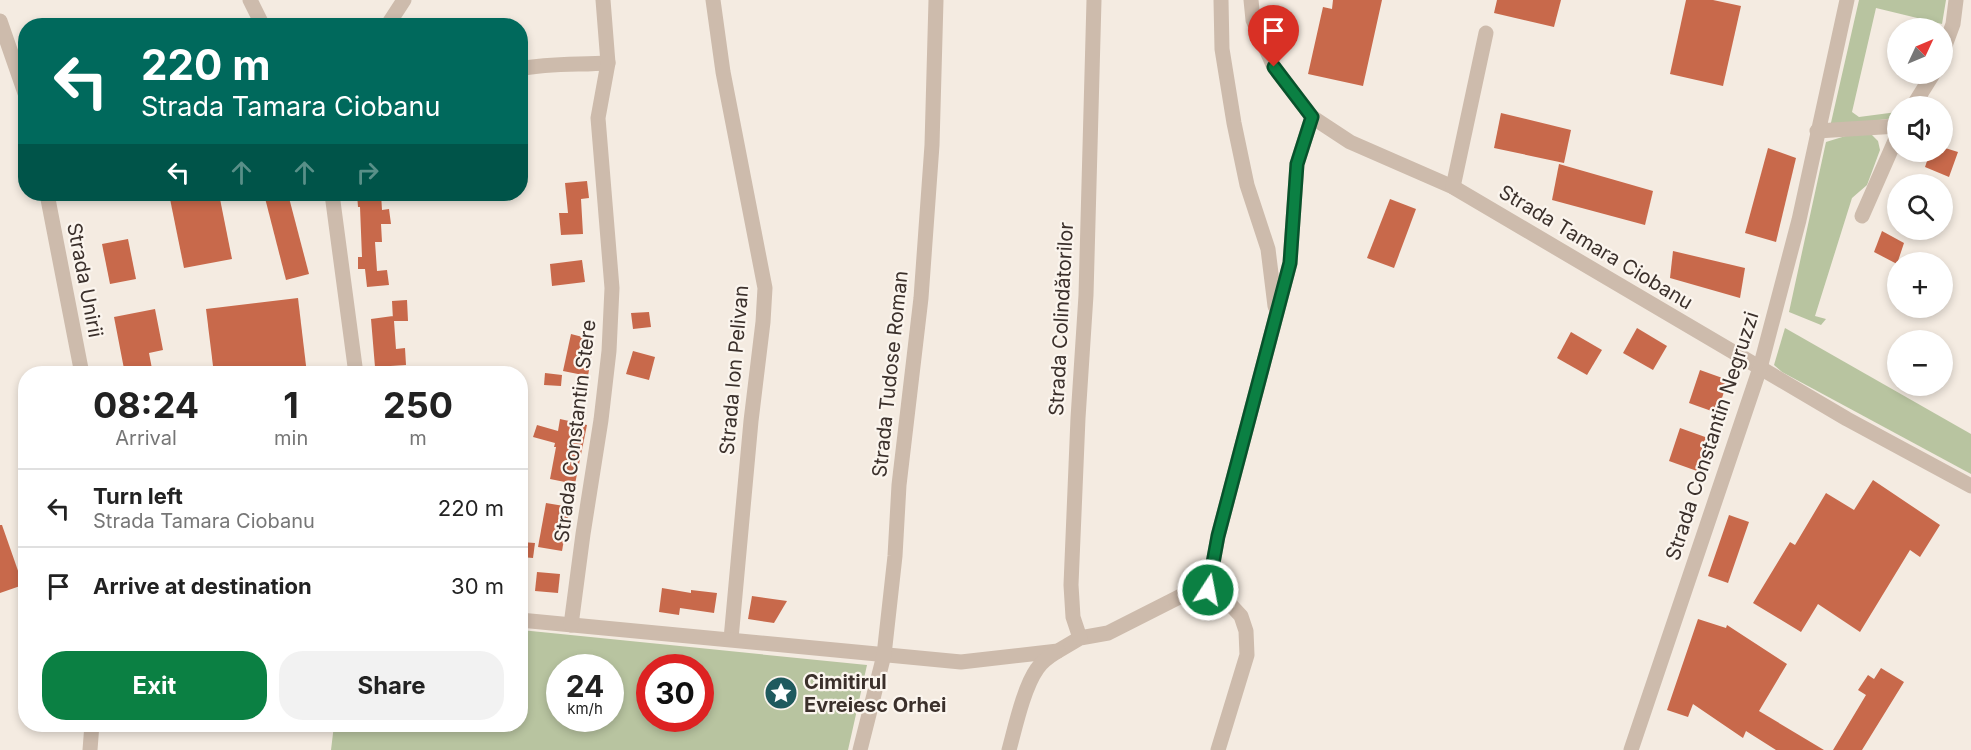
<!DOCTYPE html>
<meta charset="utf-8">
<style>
body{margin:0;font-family:Inter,sans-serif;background:#f2f2f2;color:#222;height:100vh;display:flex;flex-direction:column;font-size:22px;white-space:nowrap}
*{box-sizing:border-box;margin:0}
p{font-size:20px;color:#767676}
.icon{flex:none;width:33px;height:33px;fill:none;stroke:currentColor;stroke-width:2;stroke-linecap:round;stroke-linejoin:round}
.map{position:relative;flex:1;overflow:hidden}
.side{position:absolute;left:18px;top:366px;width:510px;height:366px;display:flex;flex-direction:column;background:#fff;border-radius:24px;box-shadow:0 3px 9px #0003}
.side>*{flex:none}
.top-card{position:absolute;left:18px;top:18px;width:510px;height:183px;border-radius:24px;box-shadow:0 3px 9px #0003;background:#00695c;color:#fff;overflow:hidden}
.needle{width:39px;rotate:46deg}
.fabs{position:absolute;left:1887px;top:18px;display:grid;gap:12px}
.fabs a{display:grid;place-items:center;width:66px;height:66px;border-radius:50%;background:#fff;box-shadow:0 3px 9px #0003;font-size:30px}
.speed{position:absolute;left:546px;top:654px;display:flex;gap:12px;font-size:30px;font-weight:700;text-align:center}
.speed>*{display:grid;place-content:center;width:78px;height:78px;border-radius:50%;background:#fff;box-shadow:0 3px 9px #0003;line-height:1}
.speed small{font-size:15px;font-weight:400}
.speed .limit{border:9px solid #d22;background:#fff;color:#111}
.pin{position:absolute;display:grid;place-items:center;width:51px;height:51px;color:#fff;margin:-62px -26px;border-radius:50% 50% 50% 0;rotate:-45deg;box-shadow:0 0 6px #0007}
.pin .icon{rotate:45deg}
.me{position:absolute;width:66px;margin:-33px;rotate:11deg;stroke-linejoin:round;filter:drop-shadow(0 0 4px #0008)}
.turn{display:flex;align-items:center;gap:21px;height:126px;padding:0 24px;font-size:27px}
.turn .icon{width:78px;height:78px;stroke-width:2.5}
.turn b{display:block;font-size:42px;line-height:51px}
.lanes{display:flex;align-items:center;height:57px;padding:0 24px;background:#0003;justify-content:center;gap:30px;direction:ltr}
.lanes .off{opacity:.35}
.eta{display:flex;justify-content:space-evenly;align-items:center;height:102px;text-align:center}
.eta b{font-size:36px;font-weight:700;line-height:42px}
.button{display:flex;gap:12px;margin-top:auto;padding:12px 24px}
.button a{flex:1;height:69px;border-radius:24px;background:#0b8043;color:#fff;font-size:24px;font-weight:700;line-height:69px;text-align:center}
.button a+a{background:#f2f2f2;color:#222}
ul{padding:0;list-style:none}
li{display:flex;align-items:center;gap:18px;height:78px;padding:0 24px;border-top:2px solid #e0e0e0}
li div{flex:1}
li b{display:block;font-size:22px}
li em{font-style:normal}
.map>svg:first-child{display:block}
</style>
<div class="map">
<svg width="1971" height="750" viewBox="0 0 1971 750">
<rect width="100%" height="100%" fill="#f4ebe1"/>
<g fill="#b8c4a0" fill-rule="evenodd">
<polygon points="1859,0 1946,0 1942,24 1876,8 1852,112 1859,117 1897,112 1897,116 1894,118 1830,127"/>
<polygon points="1852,134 1871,134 1878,141 1880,150 1867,185 1852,198 1815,316 1826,319 1821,325 1789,312 1826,142"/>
<polygon points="1785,328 1971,434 1971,474 1782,372 1774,365"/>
<path d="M 521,630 L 867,665 L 848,750 L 331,750 L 334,725 L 520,724 ZM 560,668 L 610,668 L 610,718 L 560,718 ZM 650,668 L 700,668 L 700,718 L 650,718 Z"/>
</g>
<g fill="#c8694b">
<polygon points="1333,0 1382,0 1363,86 1308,74 1323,7 1332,9"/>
<polygon points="1497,0 1561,0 1554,27 1494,13"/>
<polygon points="1686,0 1713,0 1741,6 1723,86 1670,74"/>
<polygon points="1501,113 1571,130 1564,163 1494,148"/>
<polygon points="1942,147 1958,152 1949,177 1925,167 1930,152 1942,152"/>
<polygon points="1768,148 1796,158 1776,242 1745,233"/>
<polygon points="1559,164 1653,191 1645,225 1552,200"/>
<polygon points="587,181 589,198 581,199 583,234 561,235 559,213 568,213 565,183"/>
<polygon points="169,194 219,194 232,259 184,268"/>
<polygon points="283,194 288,194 309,274 286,280 265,198"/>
<polygon points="357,194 381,194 382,210 389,209 391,224 381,224 382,242 375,242 377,271 387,270 389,285 367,287 365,269 358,269 358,257 362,257 360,207 358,207"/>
<polygon points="1390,199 1416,209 1394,268 1367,258"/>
<polygon points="1882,231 1904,243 1897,264 1874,252"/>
<polygon points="128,239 136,279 110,284 102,244"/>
<polygon points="1673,251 1745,268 1740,298 1670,278"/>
<polygon points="582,260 585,282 552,286 550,264"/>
<polygon points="298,298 307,374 214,374 206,309"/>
<polygon points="407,300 408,321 394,321 396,349 405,348 406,365 375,367 371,319 393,316 393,320 392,301"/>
<polygon points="155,309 163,350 149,353 153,374 125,374 114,317"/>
<polygon points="649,312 651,327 633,329 631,313"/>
<polygon points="1637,328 1667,346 1653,370 1623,353"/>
<polygon points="1571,332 1602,350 1587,375 1557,358"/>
<polygon points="571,334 594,340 588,376 563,371"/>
<polygon points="633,351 655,357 649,380 626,374"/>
<polygon points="1700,370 1728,380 1717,413 1689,403"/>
<polygon points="545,373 562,375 561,386 544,385"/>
<polygon points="560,419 587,425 575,484 550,479 556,447 554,447 555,443 533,437 537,425 558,431"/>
<polygon points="1680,428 1708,438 1697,471 1669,461"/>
<polygon points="1873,480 1940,525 1920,557 1910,550 1860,632 1818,604 1801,632 1753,603 1790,542 1795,545 1826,493 1854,510"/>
<polygon points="546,503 570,507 562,551 538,547"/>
<polygon points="1729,515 1749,522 1728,583 1708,576"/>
<polygon points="0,525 2,525 23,585 0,593"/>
<polygon points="522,542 535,543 533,558 521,557"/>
<polygon points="537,572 560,574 558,593 535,591"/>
<polygon points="662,588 691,593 691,590 717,593 714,613 680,608 679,615 659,612"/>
<polygon points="752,596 787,601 774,623 748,619"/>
<polygon points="1698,619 1726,628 1727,625 1787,664 1759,711 1824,750 1776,750 1746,731 1743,738 1693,704 1688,717 1667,710"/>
<polygon points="1881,668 1904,682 1862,750 1833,750 1866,695 1858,690 1868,675 1874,679"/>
</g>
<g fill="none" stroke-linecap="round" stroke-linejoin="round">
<g stroke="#cdbbac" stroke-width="15">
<polyline points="250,0 263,26"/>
<polyline points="713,0 723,72 765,288 763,322 751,421 731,639"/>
<polyline points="1221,0 1222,49 1234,123 1247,185 1268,249 1275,306"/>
<polyline points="1251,0 1253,20 1274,67 1312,117 1350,142 1453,187 1847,419 1971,486"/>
<polyline points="0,21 26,96"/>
<polyline points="387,26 404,0"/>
<polyline points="1942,54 1953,24 1956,0"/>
<path d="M 520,69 C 549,63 578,65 608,63"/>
<polyline points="1913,106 1933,74"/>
<polyline points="1817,131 1898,126"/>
<polyline points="1453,187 1486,33"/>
<polyline points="47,194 82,374"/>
<polyline points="332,194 356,374"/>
<polyline points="1862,216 1898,134"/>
<polyline points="520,620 961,662 1058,651 1080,638 1108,633 1187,593 1208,590"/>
<polyline points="571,625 583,534 601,420 609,351 612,288 598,118 608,63 603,0"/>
<polyline points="1080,638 1073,617 1071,585 1078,418 1086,295 1094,0"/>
<polyline points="90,750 92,724"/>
<polyline points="860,750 884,655 895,556 899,485 921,298 932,145 936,0"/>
<path d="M 1009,750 C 1015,728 1024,687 1037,669 C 1042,661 1050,656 1058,651"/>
<polyline points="1218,750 1247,655 1246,631 1241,616 1228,602 1208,590 1218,536 1290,263 1297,164 1312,117"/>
<polyline points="1631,750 1760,368 1799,220 1847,0"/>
</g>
</g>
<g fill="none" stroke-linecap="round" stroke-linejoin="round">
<g stroke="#07532c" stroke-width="15">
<polyline id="route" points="1208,590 1218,536 1290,263 1297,164 1312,117 1274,67"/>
</g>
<use href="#route" stroke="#0b8043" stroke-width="10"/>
</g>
<defs>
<g id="sight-disc" transform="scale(1.725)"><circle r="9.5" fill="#1f5a5e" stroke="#fbf5ee"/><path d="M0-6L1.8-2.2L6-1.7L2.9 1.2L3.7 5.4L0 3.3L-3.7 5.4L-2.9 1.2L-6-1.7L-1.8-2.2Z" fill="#fff"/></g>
</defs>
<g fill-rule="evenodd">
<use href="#sight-disc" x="781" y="693"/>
</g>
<g text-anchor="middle" stroke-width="4.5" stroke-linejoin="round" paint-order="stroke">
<g font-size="20" fill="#3b302b" stroke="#fbf5ee">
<text transform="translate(1596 247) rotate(31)" y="7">Strada Tamara Ciobanu</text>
<text transform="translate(85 280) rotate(79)" y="7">Strada Unirii</text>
<text transform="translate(1061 319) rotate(-87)" y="7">Strada Colindătorilor</text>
<text transform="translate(734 370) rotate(-85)" y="7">Strada Ion Pelivan</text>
<text transform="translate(890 374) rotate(-84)" y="7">Strada Tudose Roman</text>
<text transform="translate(575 431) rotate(-83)" y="7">Strada Constantin Stere</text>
<text transform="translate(1712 436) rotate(-72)" y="7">Strada Constantin Negruzzi</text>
</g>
<g font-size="20" font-weight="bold" fill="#3b302b" stroke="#fbf5ee" text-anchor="start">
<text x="804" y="689">Cimitirul<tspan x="804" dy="23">Evreiesc Orhei</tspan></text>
</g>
</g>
</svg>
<div class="fabs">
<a><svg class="needle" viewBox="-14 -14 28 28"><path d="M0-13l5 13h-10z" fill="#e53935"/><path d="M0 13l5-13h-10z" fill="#767676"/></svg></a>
<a><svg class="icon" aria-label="sound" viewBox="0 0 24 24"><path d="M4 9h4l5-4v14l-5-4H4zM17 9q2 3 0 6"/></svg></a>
<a><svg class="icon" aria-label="search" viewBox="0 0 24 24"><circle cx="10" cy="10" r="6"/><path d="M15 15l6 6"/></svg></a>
<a>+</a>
<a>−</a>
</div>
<div class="speed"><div>24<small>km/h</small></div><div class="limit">30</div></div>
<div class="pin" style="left:1274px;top:67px;background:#d93025"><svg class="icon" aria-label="arrive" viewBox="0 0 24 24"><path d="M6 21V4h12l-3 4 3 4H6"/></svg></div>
<svg class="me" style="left:1208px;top:590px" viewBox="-20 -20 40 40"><circle r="17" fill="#0b8043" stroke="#fff" stroke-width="3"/><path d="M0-11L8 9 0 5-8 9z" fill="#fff"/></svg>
<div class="top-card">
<div class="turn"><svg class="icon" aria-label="left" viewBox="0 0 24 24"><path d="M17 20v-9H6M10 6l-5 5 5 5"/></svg><div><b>220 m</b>Strada Tamara Ciobanu</div></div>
<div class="lanes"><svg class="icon" aria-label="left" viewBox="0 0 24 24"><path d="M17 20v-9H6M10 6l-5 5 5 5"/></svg><svg class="icon off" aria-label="ahead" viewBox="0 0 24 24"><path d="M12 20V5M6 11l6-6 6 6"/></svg><svg class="icon off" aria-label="ahead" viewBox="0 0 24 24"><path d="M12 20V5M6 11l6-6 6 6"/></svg><svg class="icon off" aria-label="right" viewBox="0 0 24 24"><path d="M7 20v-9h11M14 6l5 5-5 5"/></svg></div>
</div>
<section class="side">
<div class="eta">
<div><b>08:24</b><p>Arrival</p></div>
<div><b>1</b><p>min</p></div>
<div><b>250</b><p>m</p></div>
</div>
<ul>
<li><svg class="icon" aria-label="left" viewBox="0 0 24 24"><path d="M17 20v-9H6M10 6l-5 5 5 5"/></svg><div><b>Turn left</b><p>Strada Tamara Ciobanu</p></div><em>220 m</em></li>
<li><svg class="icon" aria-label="arrive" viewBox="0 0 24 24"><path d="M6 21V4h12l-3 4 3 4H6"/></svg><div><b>Arrive at destination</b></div><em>30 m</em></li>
</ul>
<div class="button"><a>Exit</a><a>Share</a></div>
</section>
</div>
